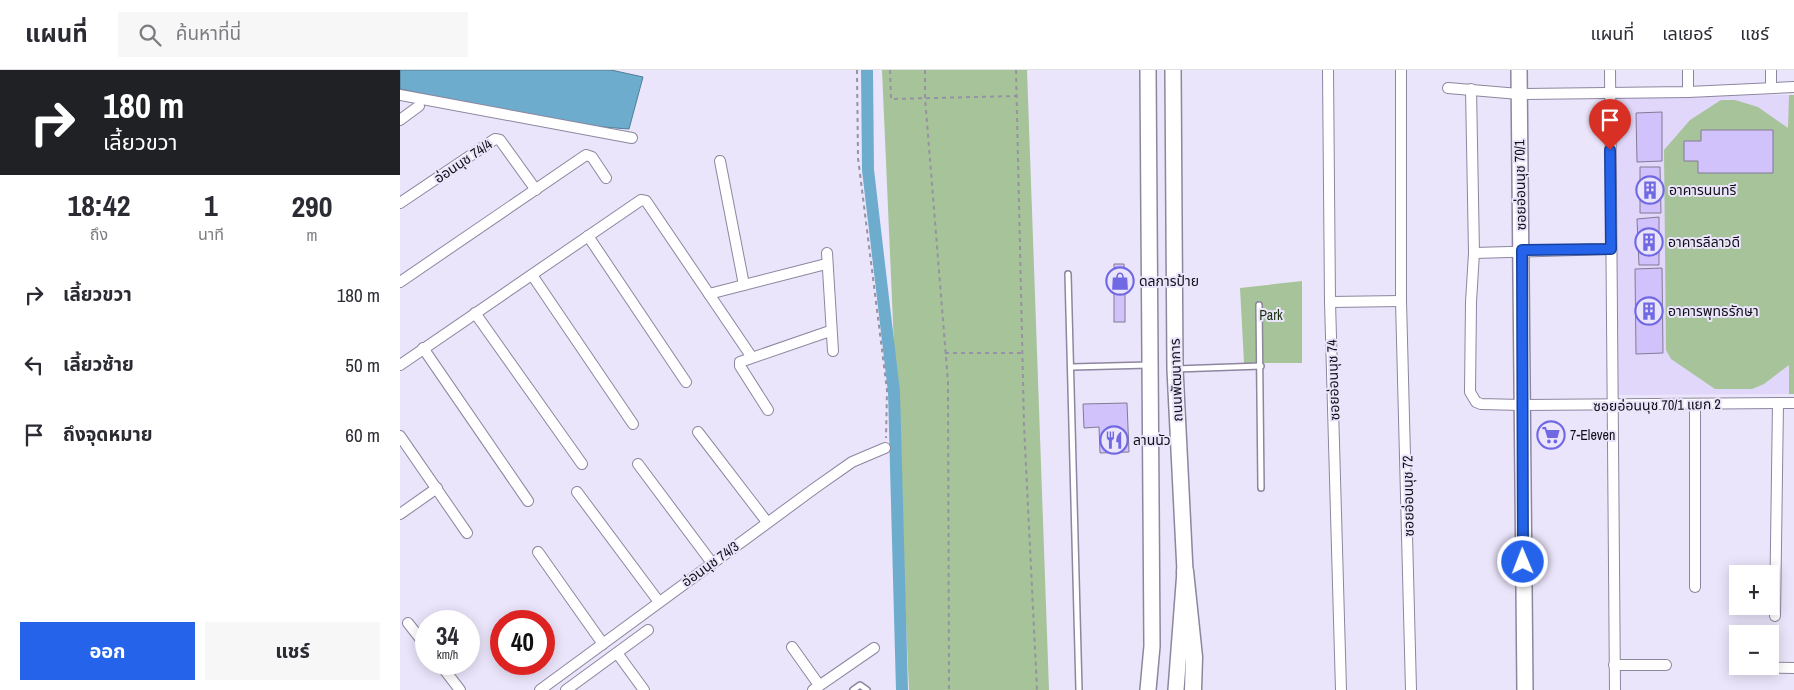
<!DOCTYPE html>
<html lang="th">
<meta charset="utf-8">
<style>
body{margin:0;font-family:"Archivo Narrow","Noto Sans Thai",sans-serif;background:#f7f7f7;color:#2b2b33;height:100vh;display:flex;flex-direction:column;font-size:19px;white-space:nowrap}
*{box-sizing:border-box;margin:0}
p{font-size:16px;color:#7c7c81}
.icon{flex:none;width:28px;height:28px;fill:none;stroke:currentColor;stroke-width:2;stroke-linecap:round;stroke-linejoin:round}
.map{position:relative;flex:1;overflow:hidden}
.panel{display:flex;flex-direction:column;background:#fff;width:400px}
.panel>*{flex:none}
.guide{background:#202124;color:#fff;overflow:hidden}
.tools{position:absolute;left:1329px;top:495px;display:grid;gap:10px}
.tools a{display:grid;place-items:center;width:50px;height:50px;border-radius:0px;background:#fff;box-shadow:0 2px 12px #0003;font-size:25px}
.speed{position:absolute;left:15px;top:540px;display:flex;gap:10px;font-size:25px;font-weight:700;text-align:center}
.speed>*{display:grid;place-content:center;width:65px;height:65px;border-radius:50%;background:#fff;box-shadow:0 2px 12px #0003;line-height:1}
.speed small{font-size:12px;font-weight:400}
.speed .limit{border:8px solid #d22;background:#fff;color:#111}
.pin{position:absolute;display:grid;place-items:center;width:42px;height:42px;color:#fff;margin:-51px -21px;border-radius:50% 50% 50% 0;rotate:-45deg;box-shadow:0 0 5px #0007}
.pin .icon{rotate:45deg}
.me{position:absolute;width:55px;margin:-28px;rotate:359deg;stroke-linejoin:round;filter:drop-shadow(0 0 4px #0008)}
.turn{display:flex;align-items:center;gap:18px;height:105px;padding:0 20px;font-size:22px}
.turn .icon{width:65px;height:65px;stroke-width:2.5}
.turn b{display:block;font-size:35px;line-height:42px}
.eta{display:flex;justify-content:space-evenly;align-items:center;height:85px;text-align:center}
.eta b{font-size:30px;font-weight:700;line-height:35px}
.cta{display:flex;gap:10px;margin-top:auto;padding:10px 20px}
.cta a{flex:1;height:58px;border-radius:0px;background:#2563eb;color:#fff;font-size:20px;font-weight:700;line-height:58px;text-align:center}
.cta a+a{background:#f7f7f7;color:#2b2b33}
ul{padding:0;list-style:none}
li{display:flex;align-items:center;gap:15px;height:70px;padding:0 20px}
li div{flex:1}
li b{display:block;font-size:19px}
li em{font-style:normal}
header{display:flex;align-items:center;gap:30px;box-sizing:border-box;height:70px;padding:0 25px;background:#fff;border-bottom:1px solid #e1e1e2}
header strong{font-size:24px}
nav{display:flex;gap:28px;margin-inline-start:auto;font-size:18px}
.search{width:350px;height:45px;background:#f7f7f7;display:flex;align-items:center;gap:12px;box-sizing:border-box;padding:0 18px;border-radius:0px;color:#7c7c81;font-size:19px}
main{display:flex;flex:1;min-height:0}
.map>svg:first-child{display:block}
</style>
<header>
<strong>แผนที่</strong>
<div class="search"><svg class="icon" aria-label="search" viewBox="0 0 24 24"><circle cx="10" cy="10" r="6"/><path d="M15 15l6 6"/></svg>ค้นหาที่นี่</div>
<nav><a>แผนที่</a><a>เลเยอร์</a><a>แชร์</a></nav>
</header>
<main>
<section class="panel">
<div class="guide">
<div class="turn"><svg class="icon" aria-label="right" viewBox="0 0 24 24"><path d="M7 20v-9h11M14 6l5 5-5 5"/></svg><div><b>180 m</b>เลี้ยวขวา</div></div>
</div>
<div class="eta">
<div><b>18:42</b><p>ถึง</p></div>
<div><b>1</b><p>นาที</p></div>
<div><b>290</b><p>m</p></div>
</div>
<ul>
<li><svg class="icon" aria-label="right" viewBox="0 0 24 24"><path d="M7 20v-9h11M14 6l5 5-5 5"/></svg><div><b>เลี้ยวขวา</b></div><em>180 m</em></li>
<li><svg class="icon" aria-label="left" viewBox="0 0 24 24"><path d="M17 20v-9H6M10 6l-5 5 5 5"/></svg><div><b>เลี้ยวซ้าย</b></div><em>50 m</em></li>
<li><svg class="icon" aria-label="arrive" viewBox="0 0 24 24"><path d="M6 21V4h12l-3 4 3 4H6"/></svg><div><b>ถึงจุดหมาย</b></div><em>60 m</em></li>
</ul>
<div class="cta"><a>ออก</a><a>แชร์</a></div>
</section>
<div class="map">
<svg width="1394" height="620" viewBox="0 0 1394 620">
<rect width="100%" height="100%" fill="#ebe5fb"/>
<polygon fill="#e1d7fa" points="1394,25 1394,324 1218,325 1214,26"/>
<g fill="#a7c399">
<polygon points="482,0 627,0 649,620 509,620"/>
<polygon points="1389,25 1394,25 1394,324 1389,324 1389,295 1364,314 1352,319 1315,319 1271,289 1266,280 1264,80 1290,50 1321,30 1335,30 1358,37 1388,58"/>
<polygon points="902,211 902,293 844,293 840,218"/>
</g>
<polygon fill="#6daccd" stroke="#517d96" points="0,0 211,0 243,7 229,59 164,54 0,19"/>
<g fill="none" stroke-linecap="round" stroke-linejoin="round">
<polyline stroke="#6daccd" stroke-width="12" points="467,0 468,100 494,322 502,620"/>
</g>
<g fill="#d2c2fb" stroke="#827b94">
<polygon points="1262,42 1262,91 1237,92 1236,43"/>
<polygon points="1301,60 1373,60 1373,103 1298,103 1298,91 1284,91 1284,71 1301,71"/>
<polygon points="1240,97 1260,97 1261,143 1240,143"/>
<polygon points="1259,147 1259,195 1239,195 1237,149"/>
<polygon points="714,194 724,194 725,222 715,222"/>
<polygon points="1262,198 1263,283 1236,284 1235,199"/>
<rect x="714" y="223" width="11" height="29"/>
<polygon points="727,333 729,382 700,383 699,357 684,358 683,334"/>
</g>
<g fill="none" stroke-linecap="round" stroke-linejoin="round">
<g stroke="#8d869f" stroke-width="8">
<g id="lane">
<polyline points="668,204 679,620"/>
<polyline points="859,235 861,418"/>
<polyline points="672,297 749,295"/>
<polyline points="776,299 861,296"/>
<polyline points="453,620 460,615 467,620"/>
</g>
</g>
<g stroke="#8d869f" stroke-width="12">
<g id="street">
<polyline points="928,0 930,232 941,620"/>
<polyline points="1001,0 1001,231 1011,620"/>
<polyline points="1210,0 1215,620"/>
<polyline points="1288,0 1288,22"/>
<polyline points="1048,18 1119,24 1288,22 1394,17"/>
<polyline points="1371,18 1371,0"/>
<polyline points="1071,19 1074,183 1071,232 1070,322 1076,332 1081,334 1121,335 1394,333"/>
<polyline points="0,25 232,68"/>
<polyline points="0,50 19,36"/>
<polyline points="320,91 344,215"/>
<polyline points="0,133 95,69 100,70 136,120"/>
<polyline points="188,166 286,312"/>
<polyline points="427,183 433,281"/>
<polyline points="1074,183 1211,179"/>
<polyline points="132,205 233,354"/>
<polyline points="0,212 186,85 192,87 206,108"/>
<polyline points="309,224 426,194"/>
<polyline points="930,232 1001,231"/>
<polyline points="75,243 182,394"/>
<polyline points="23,278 128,431"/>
<polyline points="0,295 241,130 246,131 351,286"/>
<polyline points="368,340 340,296 340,292 430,261"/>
<polyline points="298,362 367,452"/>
<polyline points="0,366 67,463"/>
<polyline points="238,394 312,493"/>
<polyline points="177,422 259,532"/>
<polyline points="0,444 37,418"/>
<polyline points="138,482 203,574"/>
<polyline points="1295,517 1295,334"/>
<polyline points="1375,546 1378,333"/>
<polyline points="8,553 26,576"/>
<polyline points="392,577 419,615"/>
<polyline points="217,583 244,620"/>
<polyline points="40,594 60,620"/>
<polyline points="1214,595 1266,595"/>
<polyline points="1340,597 1394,598"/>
<polyline points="140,620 415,418 452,392 485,378"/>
<polyline points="166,620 248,560"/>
<polyline points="413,620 474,578"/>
</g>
</g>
<g stroke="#8d869f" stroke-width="18">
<g id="secondary">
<polyline points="748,0 752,576 748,620"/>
<polyline points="773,0 775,299 785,501 776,620"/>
<polyline points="1119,0 1125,620"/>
</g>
</g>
<g stroke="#8d869f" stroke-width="19">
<polyline id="primary" points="785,501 794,587 793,620"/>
</g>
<g stroke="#9692a3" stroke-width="2" stroke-dasharray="4 4" stroke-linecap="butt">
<polyline points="457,0 458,88 487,320 486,368"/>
<polyline points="490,0 491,29 617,26"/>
<polyline points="525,0 525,28 548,312 549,620"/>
<polyline points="616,0 624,355 637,620"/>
<polyline points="545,283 623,283"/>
</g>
<use href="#lane" stroke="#fff" stroke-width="5"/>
<use href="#street" stroke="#fff" stroke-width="10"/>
<use href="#secondary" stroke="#fff" stroke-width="15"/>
<use href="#primary" stroke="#fff" stroke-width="16"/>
</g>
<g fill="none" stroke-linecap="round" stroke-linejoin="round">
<g stroke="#184099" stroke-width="12">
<polyline id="route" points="1123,492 1122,180 1211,179 1210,80"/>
</g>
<use href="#route" stroke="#2563eb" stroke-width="9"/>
</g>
<defs>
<g id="building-ring" transform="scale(1.4375)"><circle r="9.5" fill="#ebe5fb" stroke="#7169e4" stroke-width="1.5"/><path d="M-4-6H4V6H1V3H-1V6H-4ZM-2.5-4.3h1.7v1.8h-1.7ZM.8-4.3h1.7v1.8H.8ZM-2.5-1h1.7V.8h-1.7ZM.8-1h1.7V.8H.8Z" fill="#7169e4"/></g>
<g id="shop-ring" transform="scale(1.4375)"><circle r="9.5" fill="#ebe5fb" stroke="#7169e4" stroke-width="1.5"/><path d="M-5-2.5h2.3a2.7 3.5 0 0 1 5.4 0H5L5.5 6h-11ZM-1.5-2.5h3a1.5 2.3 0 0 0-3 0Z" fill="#7169e4"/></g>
<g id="supermarket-ring" transform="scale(1.4375)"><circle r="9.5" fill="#ebe5fb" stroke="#7169e4" stroke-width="1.5"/><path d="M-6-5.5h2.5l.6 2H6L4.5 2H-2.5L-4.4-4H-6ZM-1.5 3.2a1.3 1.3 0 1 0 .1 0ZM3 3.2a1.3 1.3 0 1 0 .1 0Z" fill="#7169e4"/></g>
<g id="restaurant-ring" transform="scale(1.4375)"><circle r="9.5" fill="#ebe5fb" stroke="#7169e4" stroke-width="1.5"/><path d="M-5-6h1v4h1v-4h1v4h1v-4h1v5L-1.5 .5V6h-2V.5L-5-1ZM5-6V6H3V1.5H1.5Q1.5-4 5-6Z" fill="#7169e4"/></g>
</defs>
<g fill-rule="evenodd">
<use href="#building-ring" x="1250" y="120"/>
<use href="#building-ring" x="1249" y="172"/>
<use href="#shop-ring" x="720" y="211"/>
<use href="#building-ring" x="1249" y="241"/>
<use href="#supermarket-ring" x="1151" y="365"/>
<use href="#restaurant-ring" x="714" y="370"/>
</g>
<g text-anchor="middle" stroke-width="4" stroke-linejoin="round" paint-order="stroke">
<g font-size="14" fill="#100e17" stroke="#ebe5fb">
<text transform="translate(63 91) rotate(-34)" y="5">อ่อนนุช 74/4</text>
<text transform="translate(1120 115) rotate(-91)" y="5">ซอยอ่อนนุช 70/1</text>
<text transform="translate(776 310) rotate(-92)" y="5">ถนนพัฒนาการ</text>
<text transform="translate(933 310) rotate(-92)" y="5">ซอยอ่อนนุช 74</text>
<text transform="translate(1257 335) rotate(-1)" y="5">ซอยอ่อนนุช 70/1 แยก 2</text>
<text transform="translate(1008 426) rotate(-91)" y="5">ซอยอ่อนนุช 72</text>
<text transform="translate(310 494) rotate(-36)" y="5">อ่อนนุช 74/3</text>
</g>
<g font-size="14" fill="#100e17" stroke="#ebe5fb" text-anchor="start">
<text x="1269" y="125">อาคารนนทรี</text>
<text x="1268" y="177">อาคารลีลาวดี</text>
<text x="739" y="216">ดลการป้าย</text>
<text x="1268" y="246">อาคารพุทธรักษา</text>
<text x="1170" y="370">7-Eleven</text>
<text x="733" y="375">ลานนัว</text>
</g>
<g font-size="14" fill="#1b310c" stroke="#ebe5fb">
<text x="871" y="250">Park</text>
</g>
</g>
</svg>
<div class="tools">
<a>+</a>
<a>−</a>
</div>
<div class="speed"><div>34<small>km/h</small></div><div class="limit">40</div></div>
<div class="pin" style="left:1210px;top:80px;background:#d93025"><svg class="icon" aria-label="arrive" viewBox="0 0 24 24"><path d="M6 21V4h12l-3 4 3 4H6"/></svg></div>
<svg class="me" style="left:1123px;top:492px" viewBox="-20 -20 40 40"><circle r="17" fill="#2563eb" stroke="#fff" stroke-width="3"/><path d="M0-11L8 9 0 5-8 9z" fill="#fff"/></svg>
</div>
</main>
